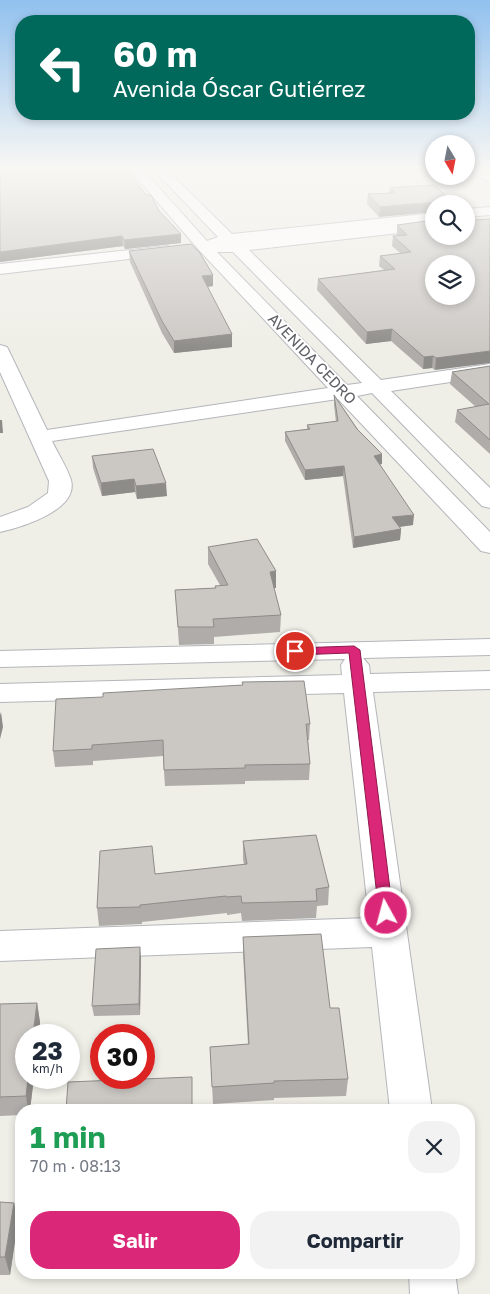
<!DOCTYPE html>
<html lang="es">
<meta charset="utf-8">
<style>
body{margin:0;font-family:"Golos Text",sans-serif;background:#f2f2f3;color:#1f2937;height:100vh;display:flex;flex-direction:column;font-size:19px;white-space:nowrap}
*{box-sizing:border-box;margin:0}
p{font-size:16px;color:#747a83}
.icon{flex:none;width:28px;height:28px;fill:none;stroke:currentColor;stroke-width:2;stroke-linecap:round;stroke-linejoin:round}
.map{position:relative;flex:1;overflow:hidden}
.drawer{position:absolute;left:15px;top:1104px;width:460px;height:175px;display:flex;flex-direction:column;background:#fff;border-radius:20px;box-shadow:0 2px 8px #0003}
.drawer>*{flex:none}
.banner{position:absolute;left:15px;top:15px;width:460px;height:105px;border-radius:20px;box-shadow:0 2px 8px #0003;background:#00695c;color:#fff;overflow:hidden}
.needle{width:32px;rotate:170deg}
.fabs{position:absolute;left:425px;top:135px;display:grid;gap:10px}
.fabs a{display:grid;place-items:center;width:50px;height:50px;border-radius:50%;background:#fff;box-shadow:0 2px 8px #0003;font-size:25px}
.speed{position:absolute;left:15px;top:1024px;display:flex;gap:10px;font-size:25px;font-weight:700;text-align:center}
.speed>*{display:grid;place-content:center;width:65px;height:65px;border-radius:50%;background:#fff;box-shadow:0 2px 8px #0003;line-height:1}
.speed small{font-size:12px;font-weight:400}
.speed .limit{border:8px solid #d22;background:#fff;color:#111}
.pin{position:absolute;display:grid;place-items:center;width:42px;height:42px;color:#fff;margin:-21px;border:2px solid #fff;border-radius:50%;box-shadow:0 1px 5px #0007}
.me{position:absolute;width:55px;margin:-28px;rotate:353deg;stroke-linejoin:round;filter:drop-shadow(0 0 4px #0008)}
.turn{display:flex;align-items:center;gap:18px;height:105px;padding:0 15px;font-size:22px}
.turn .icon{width:65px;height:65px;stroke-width:2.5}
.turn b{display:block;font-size:35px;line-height:42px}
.round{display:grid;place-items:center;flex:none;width:52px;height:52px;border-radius:20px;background:#f2f2f3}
.headline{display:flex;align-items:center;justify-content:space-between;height:85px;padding:0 15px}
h1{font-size:30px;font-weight:700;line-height:38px;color:#1e9e55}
.button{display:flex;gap:10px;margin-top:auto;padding:10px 15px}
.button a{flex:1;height:58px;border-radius:20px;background:#db2777;color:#fff;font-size:20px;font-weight:700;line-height:58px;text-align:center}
.button a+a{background:#f2f2f3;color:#1f2937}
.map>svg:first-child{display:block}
</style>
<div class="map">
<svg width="490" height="1294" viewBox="0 0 490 1294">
<rect width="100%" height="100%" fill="#efeee7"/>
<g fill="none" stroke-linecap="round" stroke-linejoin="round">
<g stroke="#b4b6bb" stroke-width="2">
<g id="minor">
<path d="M 130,170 L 143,170 L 207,241 L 218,237 L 154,170 L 167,170 L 232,234 L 434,213 L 434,229 L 249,250 L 381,380 L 490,364 L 490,376 L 391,391 L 490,488 L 490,508 L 482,506 L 372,393 L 357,396 L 490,532 L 490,553 L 481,551 L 338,399 L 52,441 C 58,454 67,467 71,480 C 79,510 22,527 0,532 L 0,517 L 28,507 L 48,493 L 49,481 L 0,372 L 0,345 L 7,347 L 9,351 L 47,430 L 328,388 L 199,250 ZM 217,252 L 233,252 L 362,383 L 347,385 Z"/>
<polygon points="467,170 483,170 490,174 490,183"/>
<polygon points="490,207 490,215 466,217 466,209"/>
<polygon points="167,246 172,248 175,251 172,254 0,274 0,264"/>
<polygon points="490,639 490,655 363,658 369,665 370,674 490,671 490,689 373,692 432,1110 390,1110 372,947 0,961 0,931 369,918 344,693 0,702 0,684 342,675 341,665 345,659 0,667 0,651"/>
<polygon points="409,1272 455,1272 458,1294 410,1294"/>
</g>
</g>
<use href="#minor" fill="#fff" fill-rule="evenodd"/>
</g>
<g fill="#afaca9">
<polygon points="0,170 159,211 181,234 181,243 125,249 123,246 0,262"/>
<polygon points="390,188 434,204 379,217 367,204 368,194 389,193"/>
<polygon points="397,225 466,236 435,370 432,368 423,369 391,341 366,344 317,290 318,279 384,270 379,266 380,256 400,253 392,246 393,236 397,236"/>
<polygon points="129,251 213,286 208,287 232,347 174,353 162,333 130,262"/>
<polygon points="490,366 490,454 455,422 457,410 476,407 450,384 452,372"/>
<polygon points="334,395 382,464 380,464 413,525 399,527 401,529 400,540 353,548 343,476 305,480 285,441 285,432 307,429 307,425 336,422 334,405"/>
<polygon points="92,456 167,496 137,499 135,492 102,496 93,468"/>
<polygon points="208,547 276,571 276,588 274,588 281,615 280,632 214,637 214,644 179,645 175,590 215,588 220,585 208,564"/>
<polygon points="242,685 310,724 309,740 308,740 310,764 309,780 245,781 245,784 165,786 163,756 93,761 93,765 55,767 53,751 103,697"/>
<polygon points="243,841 329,887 328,905 317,906 316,918 242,921 241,913 227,915 227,913 142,922 142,924 99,926 97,908 155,874 244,865 243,859"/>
<polygon points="243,937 330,1008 348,1079 346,1096 274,1098 274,1100 213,1104 210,1047 248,1044 243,954"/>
<polygon points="141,958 140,1015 94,1016 92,1006"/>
<polygon points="37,1003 40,1022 30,1110 21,1110 21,1115 0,1116 0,1004"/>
<polygon points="0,1202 14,1203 18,1221 10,1275 0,1275"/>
</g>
<g fill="#8e8c89">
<polygon points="436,202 436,204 434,204 434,212 379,217 380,207"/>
<polygon points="181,234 181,243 125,249 124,240"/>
<polygon points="122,236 123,246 0,262 0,252"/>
<polygon points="213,275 213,286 202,287 202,276"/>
<polygon points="392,329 391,341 366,344 367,332"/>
<polygon points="232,334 232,347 174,353 174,341"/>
<polygon points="490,351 490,363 435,370 436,358"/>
<polygon points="433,356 432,368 423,369 424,357"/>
<polygon points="0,420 2,420 3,433 0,433"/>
<polygon points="382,454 382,464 374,466 374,456"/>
<polygon points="344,466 343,476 305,480 305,470"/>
<polygon points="134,479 135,492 102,496 101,483"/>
<polygon points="166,483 167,496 137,499 136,486"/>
<polygon points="414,515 413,525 391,528 392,517"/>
<polygon points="401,529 400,540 353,548 354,537"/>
<polygon points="276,571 276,588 270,588 270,572"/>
<polygon points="1,712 3,727 0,739 0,715"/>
<polygon points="140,947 141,958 140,1015 139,1004"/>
<polygon points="37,1003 40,1022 39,1035 33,1035"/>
<polygon points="28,1078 34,1078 30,1110 28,1110 26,1096"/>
<polygon points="14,1203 18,1221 10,1275 5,1257"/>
</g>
<g fill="#cbc8c4" stroke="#8e8c89" fill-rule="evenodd">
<polygon points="0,170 127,170 146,195 151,195 159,211 181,234 124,240 122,236 0,252"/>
<polygon points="434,185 455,204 436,204 436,202 380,207 368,194 395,193 390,188"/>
<path d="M 466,217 L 471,217 L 474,220 L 490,219 L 490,351 L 436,358 L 433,356 L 424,357 L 392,329 L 367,332 L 318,279 L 395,269 L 380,256 L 411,252 L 393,236 L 407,235 L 397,225 L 434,220 L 434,236 L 466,236 ZM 434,264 L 466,264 L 466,296 L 434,296 Z"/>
<polygon points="191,244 200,253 213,275 202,276 232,334 174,341 162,321 129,251"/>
<polygon points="490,366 490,440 457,410 489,404 452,372"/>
<polygon points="334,395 357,429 382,454 374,456 414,515 392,517 401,529 354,537 344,466 305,470 285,432 310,429 307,425 338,421"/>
<polygon points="153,449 166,483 136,486 134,479 101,483 92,456"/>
<polygon points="257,539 276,571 270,572 281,615 213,619 214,627 178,627 175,590 216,588 215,586 228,585 208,547"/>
<polygon points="304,681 310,724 306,724 310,764 245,765 245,768 164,770 163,740 92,745 92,749 53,751 56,699 103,697 103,693 243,685 242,682"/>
<polygon points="316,835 329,887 316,889 317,901 242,903 241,896 227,897 226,896 140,905 140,907 97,908 100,851 152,846 155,874 247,864 243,841"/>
<polygon points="321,934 330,1008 339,1008 348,1079 274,1081 274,1083 212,1087 210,1047 249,1044 243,937"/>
<polygon points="140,947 139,1004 92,1006 96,949"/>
<polygon points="37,1003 33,1035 26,1035 26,1078 28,1078 26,1096 0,1097 0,1004"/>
<polygon points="192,1077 192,1110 66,1110 68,1082"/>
<polygon points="0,1202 14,1203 5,1257 0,1257"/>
</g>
<linearGradient id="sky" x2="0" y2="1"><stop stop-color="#91c1ef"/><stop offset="0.48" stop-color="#f8f7f4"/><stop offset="1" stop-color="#f8f7f4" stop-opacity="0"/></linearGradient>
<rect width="490" height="351" fill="url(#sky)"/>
<polygon fill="#db2777" stroke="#8e194d" points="354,646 360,650 393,913 391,917 386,919 381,917 379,913 349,653 295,655 289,651 295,648"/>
<g text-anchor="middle" stroke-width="4" stroke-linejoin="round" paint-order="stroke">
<g font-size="15" fill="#5f6166" stroke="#fff">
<text transform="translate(312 359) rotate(46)" y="5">AVENIDA CEDRO</text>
</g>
</g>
</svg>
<div class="fabs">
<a><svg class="needle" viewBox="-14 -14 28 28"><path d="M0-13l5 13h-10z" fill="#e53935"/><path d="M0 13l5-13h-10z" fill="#747a83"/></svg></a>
<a><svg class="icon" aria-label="search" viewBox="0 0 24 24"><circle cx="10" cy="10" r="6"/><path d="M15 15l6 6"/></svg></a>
<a><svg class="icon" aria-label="layers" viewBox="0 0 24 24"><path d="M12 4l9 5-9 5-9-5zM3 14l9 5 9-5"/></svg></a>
</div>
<div class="speed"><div>23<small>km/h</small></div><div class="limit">30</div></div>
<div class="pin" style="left:295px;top:651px;background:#d93025"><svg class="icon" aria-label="arrive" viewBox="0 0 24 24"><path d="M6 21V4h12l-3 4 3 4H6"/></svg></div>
<svg class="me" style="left:386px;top:913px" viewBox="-20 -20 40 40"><circle r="17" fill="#db2777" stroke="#fff" stroke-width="3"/><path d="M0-11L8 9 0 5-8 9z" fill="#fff"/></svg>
<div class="banner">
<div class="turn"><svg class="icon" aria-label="left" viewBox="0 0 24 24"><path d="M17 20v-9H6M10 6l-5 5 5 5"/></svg><div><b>60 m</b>Avenida Óscar Gutiérrez</div></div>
</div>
<section class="drawer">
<div class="headline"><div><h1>1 min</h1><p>70 m · 08:13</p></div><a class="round"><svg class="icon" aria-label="close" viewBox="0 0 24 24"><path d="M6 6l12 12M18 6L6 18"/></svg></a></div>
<div class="button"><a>Salir</a><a>Compartir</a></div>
</section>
</div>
